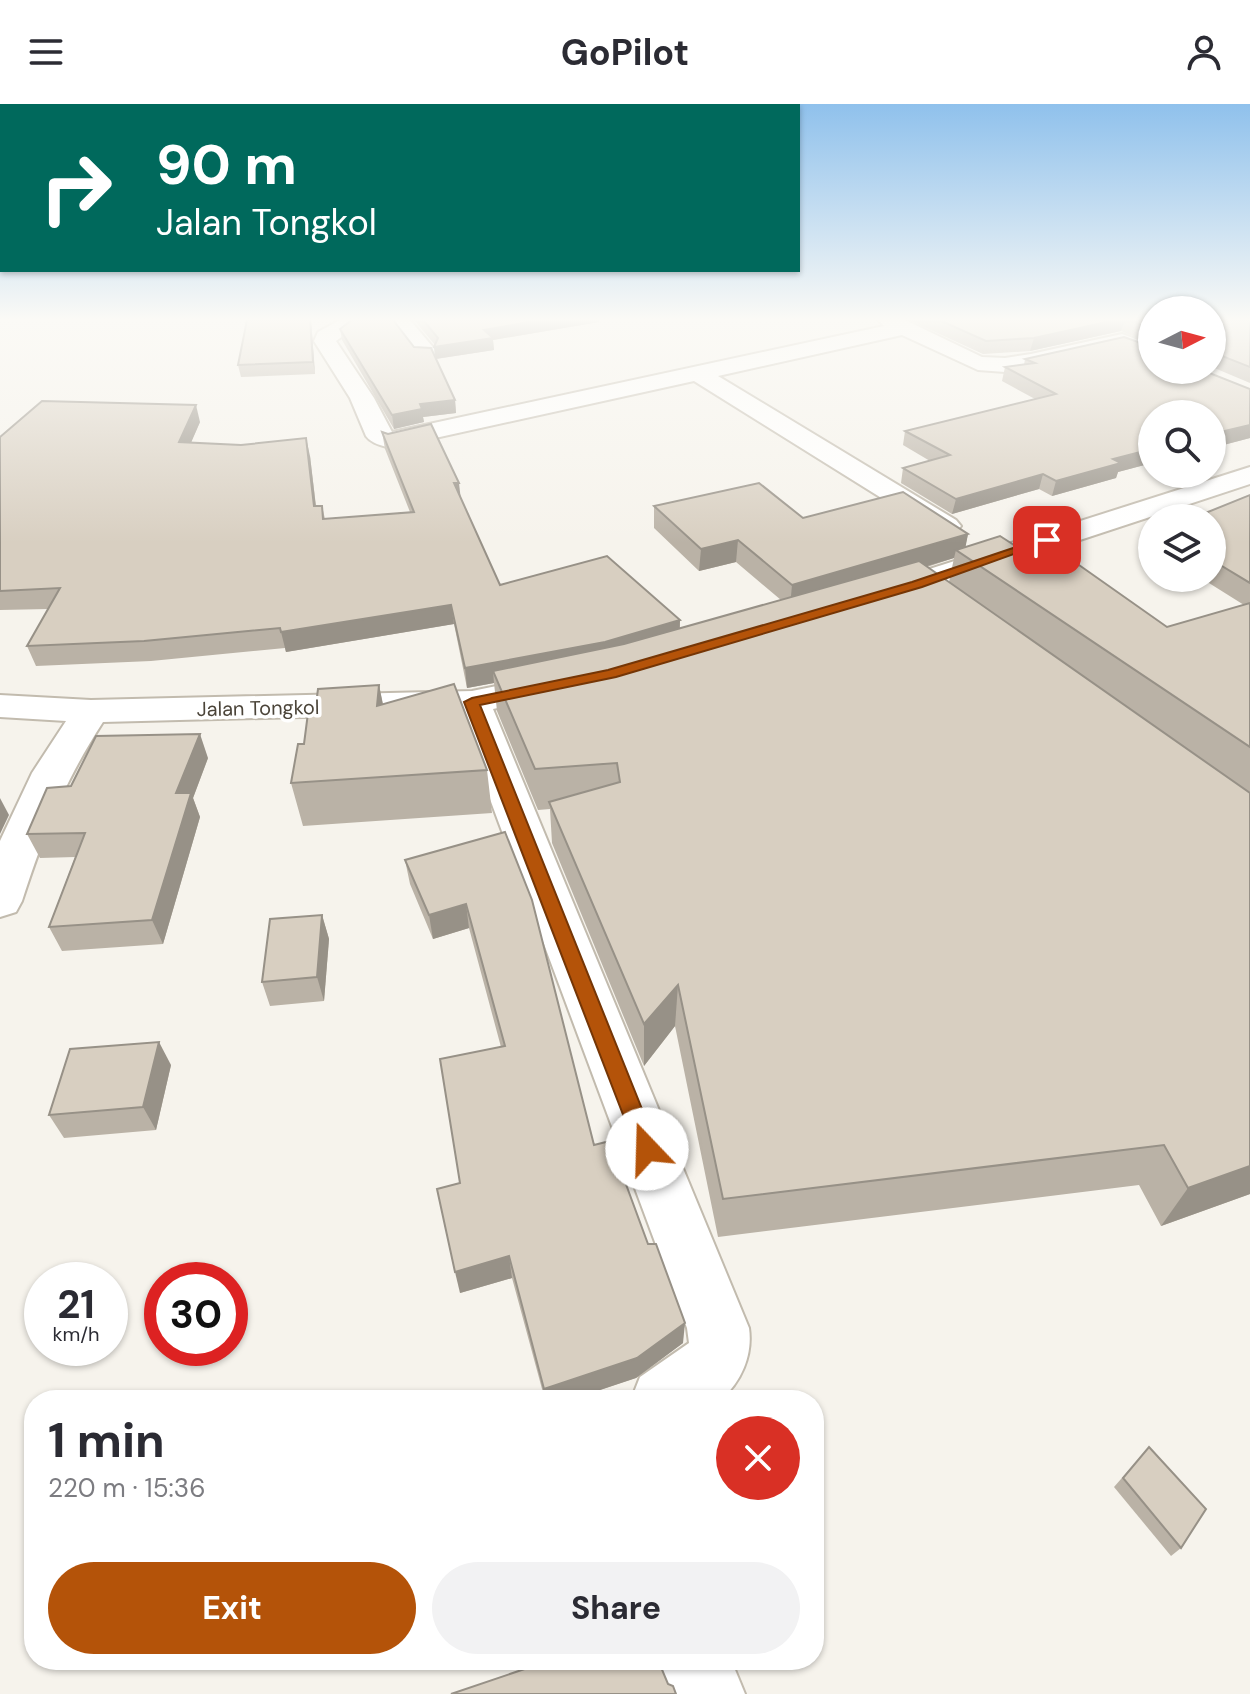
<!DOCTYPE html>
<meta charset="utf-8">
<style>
body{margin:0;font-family:"DM Sans",sans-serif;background:#f2f2f3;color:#2b2b33;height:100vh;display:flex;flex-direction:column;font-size:30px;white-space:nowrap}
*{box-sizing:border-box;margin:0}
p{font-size:26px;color:#7c7c81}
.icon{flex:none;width:44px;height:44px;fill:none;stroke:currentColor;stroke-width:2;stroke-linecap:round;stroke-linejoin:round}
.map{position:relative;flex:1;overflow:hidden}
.details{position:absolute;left:24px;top:1286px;width:800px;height:280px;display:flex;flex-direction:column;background:#fff;border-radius:32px;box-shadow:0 2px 6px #0004}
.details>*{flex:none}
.guide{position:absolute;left:0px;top:0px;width:800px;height:168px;box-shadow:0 2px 6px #0004;background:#00695c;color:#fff;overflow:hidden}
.needle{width:52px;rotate:84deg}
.fabs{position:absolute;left:1138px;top:192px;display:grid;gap:16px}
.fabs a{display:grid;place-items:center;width:88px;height:88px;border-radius:50%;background:#fff;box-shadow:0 2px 6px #0004;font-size:40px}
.speed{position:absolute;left:24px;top:1158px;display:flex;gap:16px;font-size:40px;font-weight:700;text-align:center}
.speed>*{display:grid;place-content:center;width:104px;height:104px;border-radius:50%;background:#fff;box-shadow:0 2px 6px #0004;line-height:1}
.speed small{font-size:20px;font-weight:400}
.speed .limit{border:12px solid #d22;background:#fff;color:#111}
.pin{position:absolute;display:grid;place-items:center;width:68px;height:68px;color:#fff;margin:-34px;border-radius:16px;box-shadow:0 4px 12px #0006}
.me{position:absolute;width:88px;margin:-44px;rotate:339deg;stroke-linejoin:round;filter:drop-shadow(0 0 6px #0008)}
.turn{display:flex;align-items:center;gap:28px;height:168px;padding:0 24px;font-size:36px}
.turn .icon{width:104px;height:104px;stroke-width:2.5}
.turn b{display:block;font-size:56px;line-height:68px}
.round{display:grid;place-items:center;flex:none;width:84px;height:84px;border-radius:42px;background:#f2f2f3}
.overview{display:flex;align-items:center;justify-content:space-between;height:136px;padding:0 24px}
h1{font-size:48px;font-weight:700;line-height:60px}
.cta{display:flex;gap:16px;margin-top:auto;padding:16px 24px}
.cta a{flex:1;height:92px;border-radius:48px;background:#b45309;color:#fff;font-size:32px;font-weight:700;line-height:92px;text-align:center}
.cta a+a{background:#f2f2f3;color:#2b2b33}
header{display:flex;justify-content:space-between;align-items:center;height:104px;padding:0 24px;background:#fff;font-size:36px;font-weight:700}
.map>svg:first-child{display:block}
</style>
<header><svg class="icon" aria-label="menu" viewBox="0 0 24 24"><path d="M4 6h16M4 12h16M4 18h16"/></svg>GoPilot<svg class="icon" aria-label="person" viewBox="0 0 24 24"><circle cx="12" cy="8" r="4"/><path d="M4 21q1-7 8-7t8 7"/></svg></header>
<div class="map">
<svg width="1250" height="1590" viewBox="0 0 1250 1590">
<rect width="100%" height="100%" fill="#f6f3ec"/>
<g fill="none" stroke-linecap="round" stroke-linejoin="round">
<g stroke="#c2bbae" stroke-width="4">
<g id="minor">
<path d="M 340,216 L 365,216 L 336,237 L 374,294 L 392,328 L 884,222 L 878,216 L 905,216 L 982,253 L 1005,254 L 1031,250 L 1122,230 L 1152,241 L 1152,256 L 1120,243 L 1031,264 L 1005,268 L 978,266 L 902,231 L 718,272 L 956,416 L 961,422 L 956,428 L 946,431 L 936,428 L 694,277 L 390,344 C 381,341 372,340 366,332 L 350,294 L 314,237 L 318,228 Z"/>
<polygon points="389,216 410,216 437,248 434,253 418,253"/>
<polygon points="1250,363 1250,380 895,497 884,500 873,497 868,490 873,483"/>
<path d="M 556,570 L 569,573 L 574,581 L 569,589 L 493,605 L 749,1224 C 753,1251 741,1279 720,1296 L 631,1296 L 640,1273 L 689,1239 L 687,1224 L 458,609 L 103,618 C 63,680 45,727 22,797 L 16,808 L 0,813 L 0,737 L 32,669 L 66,617 L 0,613 L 0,591 L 91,596 L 472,587 Z"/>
<polygon points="655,1556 731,1556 745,1590 669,1590"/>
</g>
</g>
<use href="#minor" fill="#fff" fill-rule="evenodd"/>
</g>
<g fill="#bab2a6" fill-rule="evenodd">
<polygon points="247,216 311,216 315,270 241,273 238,261"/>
<polygon points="414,216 599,216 599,218 493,236 494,246 436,255 455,296 456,309 423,313 424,318 394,325 342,236 340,225 414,243 435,253 435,241"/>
<polygon points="909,216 1152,216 1152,240 1121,227 1030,247 983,250"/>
<polygon points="1212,216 1250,216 1250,279 1212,263"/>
<polygon points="1124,233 1152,243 1152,266 1202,266 1250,285 1250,334 1212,344 1212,310 1152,310 1152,359 1118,368 1116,374 1052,392 1039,385 952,410 901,379 903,364 930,357 903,341 905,327 1035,295 1002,277 1005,263 1024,261 1025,255"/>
<path d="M 200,318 L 191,338 L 310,352 L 316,402 L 322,402 L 325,415 L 410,408 L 385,345 L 382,328 L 460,393 L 500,481 L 680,516 L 680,524 L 781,496 L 736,458 L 699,467 L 654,424 L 654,402 L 803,414 L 968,430 L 965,443 L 1054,467 L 1167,523 L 1244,501 L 1201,474 L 1212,474 L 1212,414 L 1250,391 L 1250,1090 L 1161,1122 L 1139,1081 L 718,1133 L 675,922 L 644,962 L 552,739 L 550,705 L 538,706 L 497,607 L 494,579 L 467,584 L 454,520 L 286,548 L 285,544 L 151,557 L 36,562 L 27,542 L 48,505 L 0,506 L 0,333 ZM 954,454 L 949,478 L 927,463 Z"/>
<polygon points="379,581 383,600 487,666 492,709 303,722 291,679 304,640"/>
<polygon points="208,654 193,694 200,713 163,840 62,847 49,823 75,753 40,754 27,730"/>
<polygon points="505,728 594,1041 683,1239 636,1274 570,1296 545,1296 512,1174 460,1189 501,943 469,824 433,835 410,780 405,756"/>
<polygon points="322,811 329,835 324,897 270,902 262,878"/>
<polygon points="171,961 156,1026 64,1034 49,1011"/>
<polygon points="1149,1343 1181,1444 1171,1452 1114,1383"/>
</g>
<g fill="#979187">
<polygon points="310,216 311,216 315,270 313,258"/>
<polygon points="541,216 599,216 599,218 493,236 494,246 435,255 434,243 484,226"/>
<polygon points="1116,216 1125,216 1121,227 1030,247 1034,234"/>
<polygon points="455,296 456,309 423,313 424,318 394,325 392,311 420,300"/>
<polygon points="196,301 200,318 184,355 179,338"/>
<polygon points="1250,321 1250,334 1212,344 1212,330"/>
<polygon points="306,334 310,352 318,421 314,402"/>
<polygon points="1152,345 1152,359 1118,368 1116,374 1052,392 1056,377 1113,355"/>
<polygon points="1043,370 1039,385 952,410 956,395"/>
<polygon points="454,379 459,379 461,397"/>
<polygon points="968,430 964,451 956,446 954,454 790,503 792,481"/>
<polygon points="738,436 736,458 699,467 701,445"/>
<polygon points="451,501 454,520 286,548 281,528"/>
<polygon points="680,516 679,536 493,567 494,579 467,584 465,564"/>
<polygon points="379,581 387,622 377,602"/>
<polygon points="200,630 208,654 193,694 200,713 163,840 152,816 176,689"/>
<polygon points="0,694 9,711 0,730"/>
<polygon points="466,800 469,824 433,835 429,811"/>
<polygon points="322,811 329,835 324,897 317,873"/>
<polygon points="678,881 675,922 644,962 644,920"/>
<polygon points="159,938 171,961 156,1026 143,1003"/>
<polygon points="1250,1062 1250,1090 1161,1122 1188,1084"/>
<polygon points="509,1152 512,1174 460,1189 455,1168"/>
<polygon points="685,1219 683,1239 636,1274 570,1296 546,1296 544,1285"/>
</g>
<g fill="#d8cfc1" stroke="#979187" stroke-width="2">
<polygon points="247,216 310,216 313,258 238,261"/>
<polygon points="352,216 393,216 414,243 431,244 455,296 420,300 422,305 392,311 340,225"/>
<polygon points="423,216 541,216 484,226 493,234 434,243 438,234"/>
<polygon points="939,216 1116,216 1034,234 986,237"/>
<polygon points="1130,216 1152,216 1152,225"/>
<polygon points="1212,216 1250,216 1250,263 1217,250 1212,250"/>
<polygon points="1124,233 1152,243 1152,266 1202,266 1250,285 1250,321 1212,330 1212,310 1152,310 1152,345 1113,355 1121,359 1056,377 1043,370 956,395 903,364 950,351 905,327 1056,290 1005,263 1035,259 1025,255"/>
<polygon points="42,297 196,301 179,338 241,341 306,334 314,402 322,402 323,415 414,408 382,328 388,330 431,320 459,379 454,379 500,481 607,452 680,516 605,538 465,564 451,501 281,528 280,524 144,537 27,542 60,484 0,487 0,333"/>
<polygon points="759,379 803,414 903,388 968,430 792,481 738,436 701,445 654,402"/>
<polygon points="1250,391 1250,479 1212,456 1212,414 1193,414"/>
<polygon points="1000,432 1054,467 1079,461 1167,523 1250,499 1250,643 956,446"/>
<polygon points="919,457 1250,689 1250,1062 1188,1084 1164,1041 723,1095 678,881 644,920 549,698 620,678 617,659 535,665 493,567 624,540"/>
<polygon points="454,580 487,666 291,679 298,640 304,640 308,609 315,608 318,585 379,581 377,602"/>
<polygon points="200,630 176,689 191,689 152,816 49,823 85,729 27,730 47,684 71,682 96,632"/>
<polygon points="505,728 532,796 594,1041 610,1037 648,1140 656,1140 685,1219 637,1254 544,1285 509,1152 455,1168 437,1085 460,1079 440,955 505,942 466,800 429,811 405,756"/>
<polygon points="322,811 317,873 262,878 270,815"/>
<polygon points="159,938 143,1003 49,1011 70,945"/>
<polygon points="1149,1343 1206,1405 1181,1444 1123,1374"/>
<polygon points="551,1556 658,1556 668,1580 673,1582 676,1590 451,1590"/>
</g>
<linearGradient id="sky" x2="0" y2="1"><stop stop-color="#8fc1ec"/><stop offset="0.49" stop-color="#fbfaf6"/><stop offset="1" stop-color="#fbfaf6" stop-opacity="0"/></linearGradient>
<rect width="1250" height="439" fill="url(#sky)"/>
<polygon fill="#b45309" stroke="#753606" stroke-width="2" points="1043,434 1053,436 922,483 616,573 480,601 658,1045 655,1052 647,1055 639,1052 464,598 472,594 608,566 912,478"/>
<g text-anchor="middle" stroke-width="7" stroke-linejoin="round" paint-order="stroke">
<g font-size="20" fill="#4b4439" stroke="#fff">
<text transform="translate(258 604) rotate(-1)" y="7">Jalan Tongkol</text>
</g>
</g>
</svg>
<div class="fabs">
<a><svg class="needle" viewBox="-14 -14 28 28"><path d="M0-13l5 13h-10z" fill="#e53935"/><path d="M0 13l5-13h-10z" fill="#7c7c81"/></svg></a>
<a><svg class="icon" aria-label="search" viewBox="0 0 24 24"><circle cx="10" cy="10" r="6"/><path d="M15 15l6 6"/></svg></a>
<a><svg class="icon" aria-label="layers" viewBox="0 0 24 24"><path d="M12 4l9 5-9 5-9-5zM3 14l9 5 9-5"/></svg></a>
</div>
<div class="speed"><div>21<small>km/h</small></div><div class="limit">30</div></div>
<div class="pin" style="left:1047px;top:436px;background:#d93025"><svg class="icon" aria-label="arrive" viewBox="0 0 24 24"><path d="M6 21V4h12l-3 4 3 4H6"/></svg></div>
<svg class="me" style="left:647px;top:1045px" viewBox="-20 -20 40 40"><circle r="19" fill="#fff"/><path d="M0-13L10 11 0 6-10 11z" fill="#b45309"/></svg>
<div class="guide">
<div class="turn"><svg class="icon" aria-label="right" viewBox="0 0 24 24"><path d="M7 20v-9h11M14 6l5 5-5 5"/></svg><div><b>90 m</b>Jalan Tongkol</div></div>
</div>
<section class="details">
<div class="overview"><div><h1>1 min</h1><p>220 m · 15:36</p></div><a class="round" style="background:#d93025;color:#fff"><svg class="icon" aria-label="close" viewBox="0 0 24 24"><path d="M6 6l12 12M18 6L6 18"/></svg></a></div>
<div class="cta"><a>Exit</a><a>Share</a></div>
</section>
</div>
